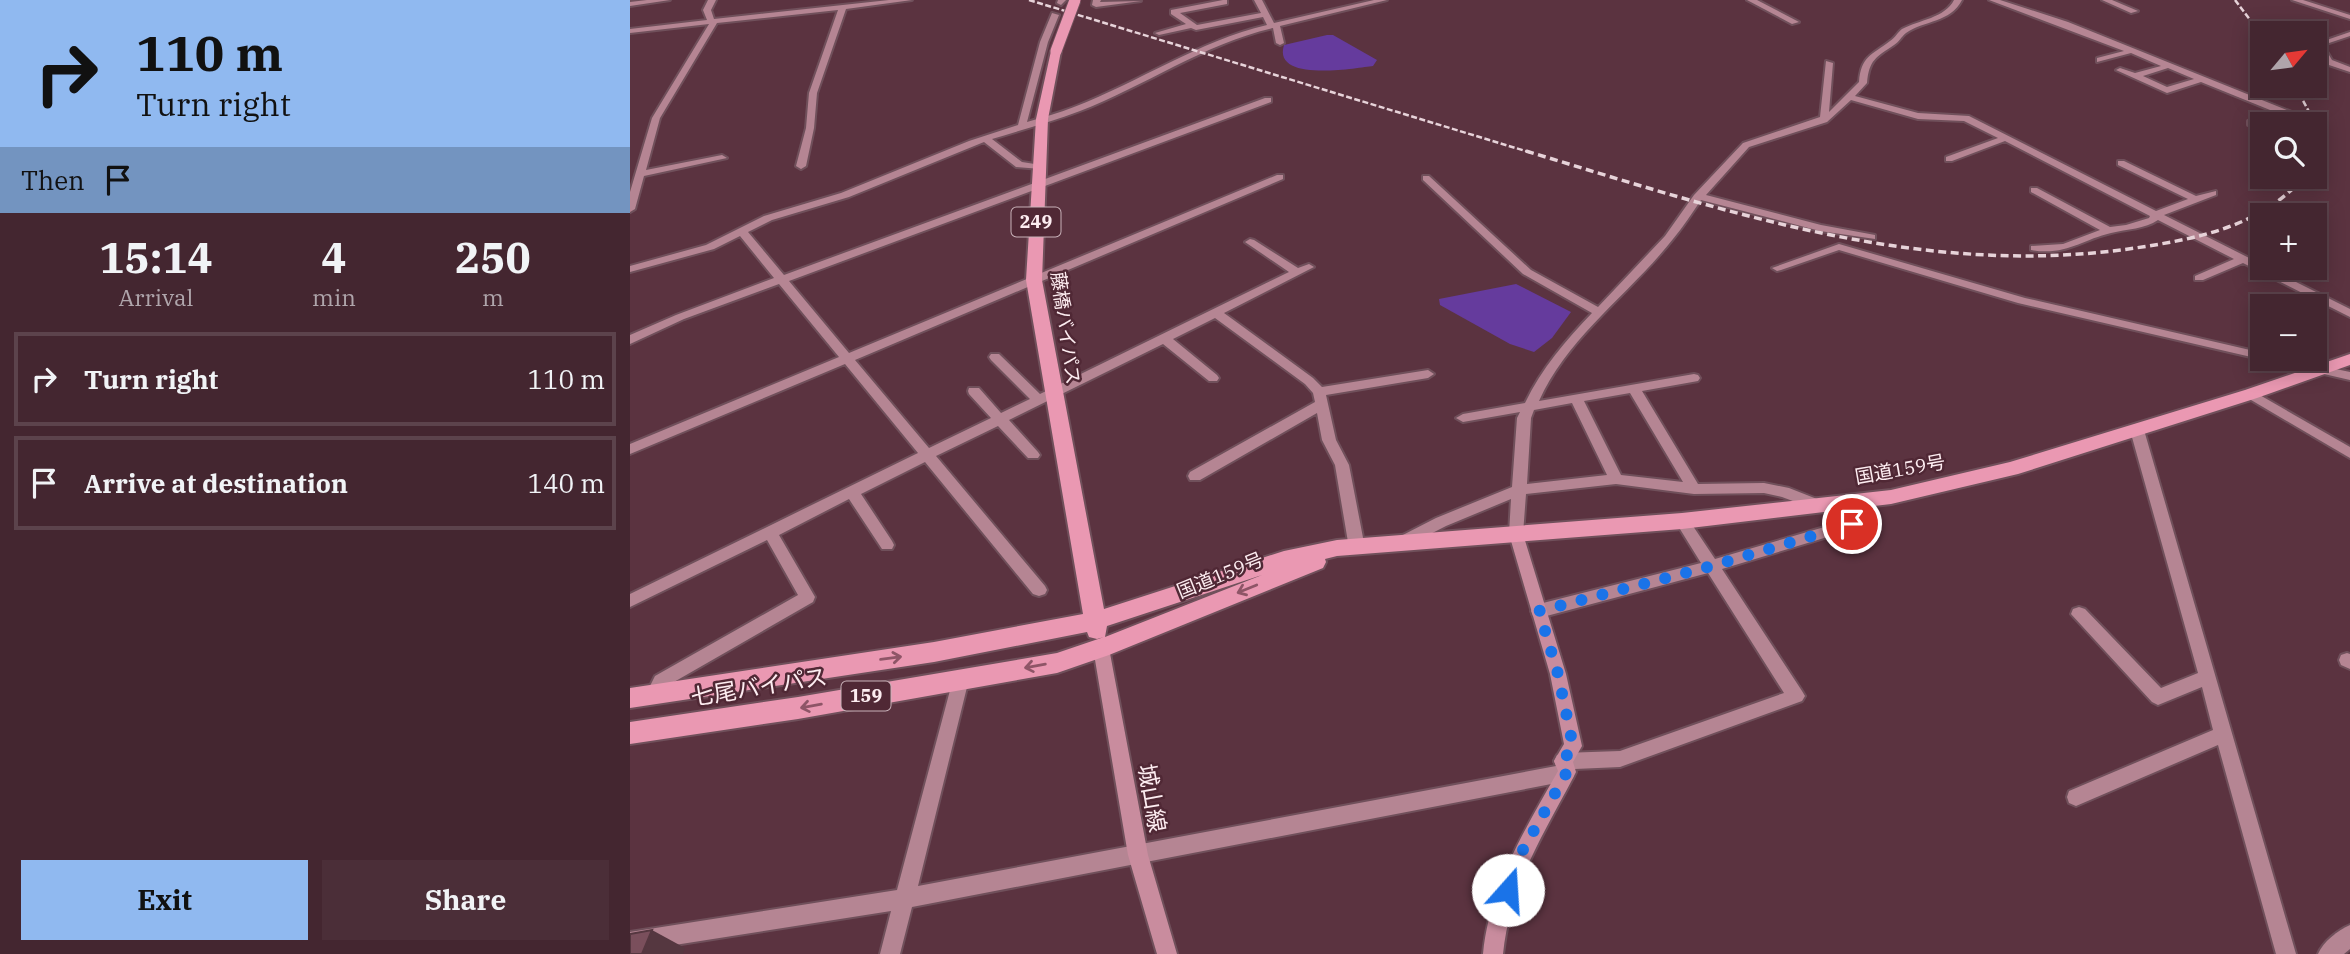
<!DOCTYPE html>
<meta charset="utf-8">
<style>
body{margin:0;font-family:"IBM Plex Serif","Noto Sans JP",serif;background:#4b2e38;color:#f1f3f6;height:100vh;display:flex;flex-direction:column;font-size:26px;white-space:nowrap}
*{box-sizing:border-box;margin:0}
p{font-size:23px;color:#afa5ab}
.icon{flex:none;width:38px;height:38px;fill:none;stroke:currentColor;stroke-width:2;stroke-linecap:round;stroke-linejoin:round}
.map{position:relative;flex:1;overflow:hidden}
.drawer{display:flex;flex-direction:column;background:#442630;width:630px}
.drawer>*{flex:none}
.hud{background:#90b9f0;color:#111;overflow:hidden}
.needle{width:46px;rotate:61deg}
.fabs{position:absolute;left:1620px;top:21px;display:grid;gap:14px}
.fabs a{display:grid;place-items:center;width:77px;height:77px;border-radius:0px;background:#442630;box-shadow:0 4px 18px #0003,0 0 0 2px #5c434c;font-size:35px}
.pin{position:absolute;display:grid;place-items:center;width:60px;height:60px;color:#fff;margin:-30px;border:4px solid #fff;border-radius:50%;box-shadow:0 2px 7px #0007}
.me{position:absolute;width:77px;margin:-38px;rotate:19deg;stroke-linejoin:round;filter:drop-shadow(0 0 5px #0008)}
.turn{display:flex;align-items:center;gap:24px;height:147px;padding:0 21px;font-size:32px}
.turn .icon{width:91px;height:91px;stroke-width:2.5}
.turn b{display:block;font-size:49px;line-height:60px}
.then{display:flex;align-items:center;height:66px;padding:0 21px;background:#0003;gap:14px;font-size:26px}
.eta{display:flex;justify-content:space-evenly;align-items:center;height:119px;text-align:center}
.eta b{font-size:42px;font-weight:700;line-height:49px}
.button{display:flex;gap:14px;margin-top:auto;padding:14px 21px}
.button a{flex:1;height:80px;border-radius:0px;background:#90b9f0;color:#111;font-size:28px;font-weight:700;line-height:80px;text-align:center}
.button a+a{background:#4b2e38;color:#f1f3f6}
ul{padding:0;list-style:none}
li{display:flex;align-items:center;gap:21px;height:94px;margin:0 14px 10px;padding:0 7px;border:4px solid #5c434c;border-radius:0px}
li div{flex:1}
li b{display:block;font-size:26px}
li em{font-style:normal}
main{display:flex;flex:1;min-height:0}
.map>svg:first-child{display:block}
</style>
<main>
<section class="drawer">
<div class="hud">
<div class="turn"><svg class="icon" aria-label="right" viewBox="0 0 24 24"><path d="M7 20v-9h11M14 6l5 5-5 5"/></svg><div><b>110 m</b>Turn right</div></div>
<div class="then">Then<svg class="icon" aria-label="arrive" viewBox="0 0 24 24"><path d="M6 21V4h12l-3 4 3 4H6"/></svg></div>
</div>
<div class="eta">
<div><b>15:14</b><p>Arrival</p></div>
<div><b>4</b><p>min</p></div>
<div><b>250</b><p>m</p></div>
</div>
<ul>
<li><svg class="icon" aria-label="right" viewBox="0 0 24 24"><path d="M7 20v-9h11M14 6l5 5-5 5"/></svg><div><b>Turn right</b></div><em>110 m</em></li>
<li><svg class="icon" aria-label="arrive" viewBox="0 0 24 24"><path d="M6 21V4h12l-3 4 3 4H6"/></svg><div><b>Arrive at destination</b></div><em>140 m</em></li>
</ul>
<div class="button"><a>Exit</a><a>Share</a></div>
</section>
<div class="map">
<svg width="1720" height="954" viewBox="0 0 1720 954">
<rect width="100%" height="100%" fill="#5b3340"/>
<g fill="#653b9d">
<path d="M 697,35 L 703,35 L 747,60 L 743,66 C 726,68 642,83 654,45 Z"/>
<polygon points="886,284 941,312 922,338 904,352 880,344 810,305 809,299"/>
</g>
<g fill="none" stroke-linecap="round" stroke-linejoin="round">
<g stroke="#70505b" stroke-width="4">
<g id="minor">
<polygon points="17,0 40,0 0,6 0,2"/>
<polygon points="78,0 86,0 81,10 84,19 259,0 282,0 216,9 187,93 184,128 176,166 171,169 166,166 176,128 179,93 208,10 87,23 30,118 16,170 92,155 97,158 14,176 5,209 0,212 0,192 22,118 79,24 0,33 0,29 77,20 73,10"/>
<polygon points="428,0 436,0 431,5 427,3"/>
<polygon points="463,0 471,0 470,2 511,1 466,7 462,5"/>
<path d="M 593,0 L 597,0 L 597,4 L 550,13 L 567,25 L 631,13 L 624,0 L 632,0 L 644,23 L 744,0 L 757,0 L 650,26 L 654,43 L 650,45 L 646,43 L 643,28 C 574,44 515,86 450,111 C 421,122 391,130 362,139 L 392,162 L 411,165 L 411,169 L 386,167 L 354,142 L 219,197 L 142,220 L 118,232 L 154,275 L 635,98 L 641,98 L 641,102 L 159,281 L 219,353 L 647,175 L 653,175 L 653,179 L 225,360 L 299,448 L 361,418 L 339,394 L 338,391 L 339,388 L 349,388 L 371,413 L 400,399 L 361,360 L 359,357 L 361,354 L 369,354 L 410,394 L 659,272 L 615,242 L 620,239 L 624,240 L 668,268 L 679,264 L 684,267 L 594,313 L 683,378 L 692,387 L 798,370 L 804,374 L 798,378 L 696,395 L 706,440 L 719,465 L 735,548 L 732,552 L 722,552 L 719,548 L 705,465 L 692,440 L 687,413 L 570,480 L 560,480 L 558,476 L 560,472 L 685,402 L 683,393 L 675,384 L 585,318 L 543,339 L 587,375 L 589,378 L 587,381 L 579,381 L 533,344 L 379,420 L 408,452 L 410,455 L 408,458 L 398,458 L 368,426 L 306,456 L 415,586 L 417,590 L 415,594 L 409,596 L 403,594 L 295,462 L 231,494 L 262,541 L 264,545 L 262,549 L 252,549 L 219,499 L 149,535 L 185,597 L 183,602 L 37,686 L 31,699 L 25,702 L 19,699 L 16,694 L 25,676 L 168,595 L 137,540 L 0,607 L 0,594 L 288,453 L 215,364 L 0,454 L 0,444 L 209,357 L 149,284 L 54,319 L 0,344 L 0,335 L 46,315 L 144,278 L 110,236 L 84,249 L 0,272 L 0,266 L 76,245 L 134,216 L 211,193 L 339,141 L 388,125 L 410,42 L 422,13 L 429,15 L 418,42 L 397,122 C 413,117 429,113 444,107 C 509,82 569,41 637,25 L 633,17 L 566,30 L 561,28 L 529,35 L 525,33 L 556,24 L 541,14 L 541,10 Z"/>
<polygon points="1117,0 1127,0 1169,22 1162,24"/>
<path d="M 1324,0 L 1332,0 C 1320,23 1295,20 1276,33 C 1271,37 1269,42 1264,45 C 1246,57 1239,60 1237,83 L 1225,96 L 1288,113 L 1339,116 L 1526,211 L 1558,199 L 1488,165 L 1488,161 L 1494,161 L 1566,196 L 1586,191 L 1586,195 L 1534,215 L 1633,265 L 1633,268 L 1638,268 L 1720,309 L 1720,317 L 1613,263 L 1573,280 L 1565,280 L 1565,276 L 1604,259 L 1528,220 C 1515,229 1497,229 1481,233 C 1451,240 1436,256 1401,250 L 1401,246 L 1433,244 L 1470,230 L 1401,192 L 1401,188 L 1407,188 L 1480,227 L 1496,225 L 1519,218 L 1520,216 L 1375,141 L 1322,161 L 1316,161 L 1316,157 L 1368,138 L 1334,121 L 1288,119 L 1221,100 L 1197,122 L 1119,147 L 1076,195 L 1191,225 L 1245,235 L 1245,239 L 1190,231 L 1071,200 C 1062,213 1053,227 1043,239 C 1000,294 938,336 909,401 L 1064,374 L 1068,375 L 1070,378 L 1068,381 L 1012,391 L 1068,484 L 1134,483 L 1159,488 L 1192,501 L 1194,505 L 1192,509 L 1187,510 L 1152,497 L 1134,493 L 1064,494 L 986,484 L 896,494 L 893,534 L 891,538 L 881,538 L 879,534 L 881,499 L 816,526 L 777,546 L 767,546 L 765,542 L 767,538 L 806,518 L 882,487 L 887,418 L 890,412 L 833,422 L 826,418 L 833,414 L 895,403 C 911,369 936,340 962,313 L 893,274 L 793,180 L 793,176 L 799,176 L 901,270 L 968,307 L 1035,236 L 1064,195 L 1113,143 L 1190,117 L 1196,61 L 1203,63 L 1199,112 L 1229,82 C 1231,56 1242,55 1260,41 C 1265,38 1268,32 1272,29 C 1289,20 1315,18 1324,0 ZM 1000,393 L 1053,482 L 991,475 L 954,401 ZM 942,403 L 977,475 L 897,484 L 901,418 L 904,410 Z"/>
<path d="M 1359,0 L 1370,0 L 1438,22 L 1674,117 L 1677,124 L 1669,124 L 1667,121 L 1571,82 L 1537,93 L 1486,70 L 1490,68 L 1505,73 L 1531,66 L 1501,53 L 1467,62 L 1467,58 L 1494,51 ZM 1538,68 L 1564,79 L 1537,87 L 1513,76 Z"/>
<polygon points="1472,0 1482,0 1508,11 1501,13"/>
<polygon points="1662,0 1673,0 1720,15 1720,19"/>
<polygon points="1720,32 1720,36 1693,45 1702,60 1720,67 1720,72 1696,64 1685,44"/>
<polygon points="1621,120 1633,125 1633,131 1618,125 1618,121"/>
<polygon points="1209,244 1395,298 1633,353 1633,359 1658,359 1720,372 1720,380 1388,303 1209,250 1151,270 1147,271 1142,268"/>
<polygon points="1621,390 1720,447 1720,458 1616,397 1615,394 1616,391"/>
<polygon points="1507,425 1514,430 1666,954 1646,954 1588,745 1446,806 1439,803 1437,797 1439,791 1583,730 1572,687 1528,705 1522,702 1441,614 1443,609 1449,607 1455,609 1531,688 1568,673 1500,430"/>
<polygon points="1223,496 1228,497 1230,501 1227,528 1092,569 1172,691 1175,696 1172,701 990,767 945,769 943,778 937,781 282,907 270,954 250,954 261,911 0,952 0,932 267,890 323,679 325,674 331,672 337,674 339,679 288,886 926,766 924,761 927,755 933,753 990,751 1154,693 1078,573 909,618 903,616 901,611 903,606 909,604 1071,563 1045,521 1047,517 1057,517 1085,559 1215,521 1218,497"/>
<polygon points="1717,653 1720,654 1720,669 1711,665 1709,660 1711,655"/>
<path d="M 1720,925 L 1720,949 L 1714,954 L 1688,954 C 1693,942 1708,930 1720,925 Z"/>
</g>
</g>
<g stroke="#70505b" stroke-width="4">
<g id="secondary">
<path d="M 886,528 L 891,530 L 893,534 L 936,674 L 952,746 L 943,762 L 946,772 L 943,778 C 912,837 880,886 873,954 L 853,954 C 860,885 895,830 928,771 L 924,761 L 934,744 L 920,674 L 879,534 L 881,530 Z"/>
<polygon points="471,641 477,643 479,648 518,855 547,954 527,954 498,855 463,648 465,643"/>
</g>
</g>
<g stroke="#70505b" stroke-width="4">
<path id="trunk" d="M 426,48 L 431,51 L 418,119 L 412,280 L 474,609 L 654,551 L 707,540 L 1052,513 L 1261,490 L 1380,462 L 1615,390 L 1720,354 L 1720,365 L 1627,398 L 1388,474 L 1261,504 L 1052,529 L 707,556 L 695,559 L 696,562 L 693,568 L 479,655 L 427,673 L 168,719 L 0,744 L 0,722 L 168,697 L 427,653 L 474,637 L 467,639 L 459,637 L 457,632 L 304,662 L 0,708 L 0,688 L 304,642 L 453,614 L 396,280 L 406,119 L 421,51 ZM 632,575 L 475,637 L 477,626 Z"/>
</g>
<use href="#minor" fill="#b58593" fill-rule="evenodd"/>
<use href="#secondary" fill="#c98c9e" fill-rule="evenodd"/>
<use href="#trunk" fill="#ea98b2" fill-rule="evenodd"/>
<g stroke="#e7d3d9" stroke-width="2.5" stroke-dasharray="6 2.5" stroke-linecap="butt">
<polyline points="399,0 902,153"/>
<polyline points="1605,0 1633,37"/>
<polyline points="1665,86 1683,119 1685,153"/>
</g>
<g stroke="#e7d3d9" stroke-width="3.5" stroke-dasharray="8 4.5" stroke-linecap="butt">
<path d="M 896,151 C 1101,213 1301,282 1518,246 C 1576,237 1634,223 1674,177"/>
<polyline points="1685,156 1686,151"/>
</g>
<g stroke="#70505b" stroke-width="13" stroke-linecap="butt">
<polyline id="trunk-bridge" points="426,51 445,0"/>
</g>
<use href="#trunk-bridge" stroke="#ea98b2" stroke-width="11"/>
</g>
<polygon fill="#553740" points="22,930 55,948 53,954 12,954"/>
<polygon fill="#7a4f5c" stroke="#553740" stroke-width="2" points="22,930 12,954 0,954 0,934"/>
<defs><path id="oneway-shaft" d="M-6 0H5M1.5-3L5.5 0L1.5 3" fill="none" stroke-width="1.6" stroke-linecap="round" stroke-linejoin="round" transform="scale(1.75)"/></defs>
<g stroke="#8e5567">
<use href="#oneway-shaft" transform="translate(617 589) rotate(158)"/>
<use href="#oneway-shaft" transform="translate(261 658) rotate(-8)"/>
<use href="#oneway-shaft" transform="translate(405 666) rotate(170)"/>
<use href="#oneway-shaft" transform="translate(181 706) rotate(170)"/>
</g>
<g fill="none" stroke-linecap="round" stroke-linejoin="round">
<polyline stroke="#1a73e8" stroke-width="12" stroke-dasharray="0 21.6" points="878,890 885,864 937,772 933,761 943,746 928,674 909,611 1082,566 1222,524"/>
</g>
<g text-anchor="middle" stroke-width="5" stroke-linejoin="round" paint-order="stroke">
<g fill="#502835" stroke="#c9b2b9" stroke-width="2">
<rect x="381.5" y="207.5" width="49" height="29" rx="5"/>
<rect x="211.5" y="681.5" width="49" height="29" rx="5"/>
</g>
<g font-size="18" font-weight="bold" fill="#fdedf1">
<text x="406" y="228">249</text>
<text x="236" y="702">159</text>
</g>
<g font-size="19" fill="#fdedf1" stroke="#502835">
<text transform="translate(436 328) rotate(82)" y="7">藤橋バイパス</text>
<text transform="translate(1270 469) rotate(-10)" y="7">国道159号</text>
<text transform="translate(590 575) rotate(-22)" y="7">国道159号</text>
</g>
<g font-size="23" fill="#fdedf1" stroke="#502835">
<text transform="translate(129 687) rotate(-9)" y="8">七尾バイパス</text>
<text transform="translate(522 798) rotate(80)" y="8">城山線</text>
</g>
</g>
</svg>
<div class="fabs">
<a><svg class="needle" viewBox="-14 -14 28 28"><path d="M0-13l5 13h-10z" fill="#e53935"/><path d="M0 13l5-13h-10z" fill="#afa5ab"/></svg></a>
<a><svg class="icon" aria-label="search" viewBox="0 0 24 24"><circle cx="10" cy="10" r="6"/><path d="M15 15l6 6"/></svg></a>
<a>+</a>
<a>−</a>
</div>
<div class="pin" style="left:1222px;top:524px;background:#d93025"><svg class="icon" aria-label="arrive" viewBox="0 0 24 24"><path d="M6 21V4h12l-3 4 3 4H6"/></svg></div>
<svg class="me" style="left:878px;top:890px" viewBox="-20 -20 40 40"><circle r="19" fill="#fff"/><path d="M0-13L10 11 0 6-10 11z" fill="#1a73e8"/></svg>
</div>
</main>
